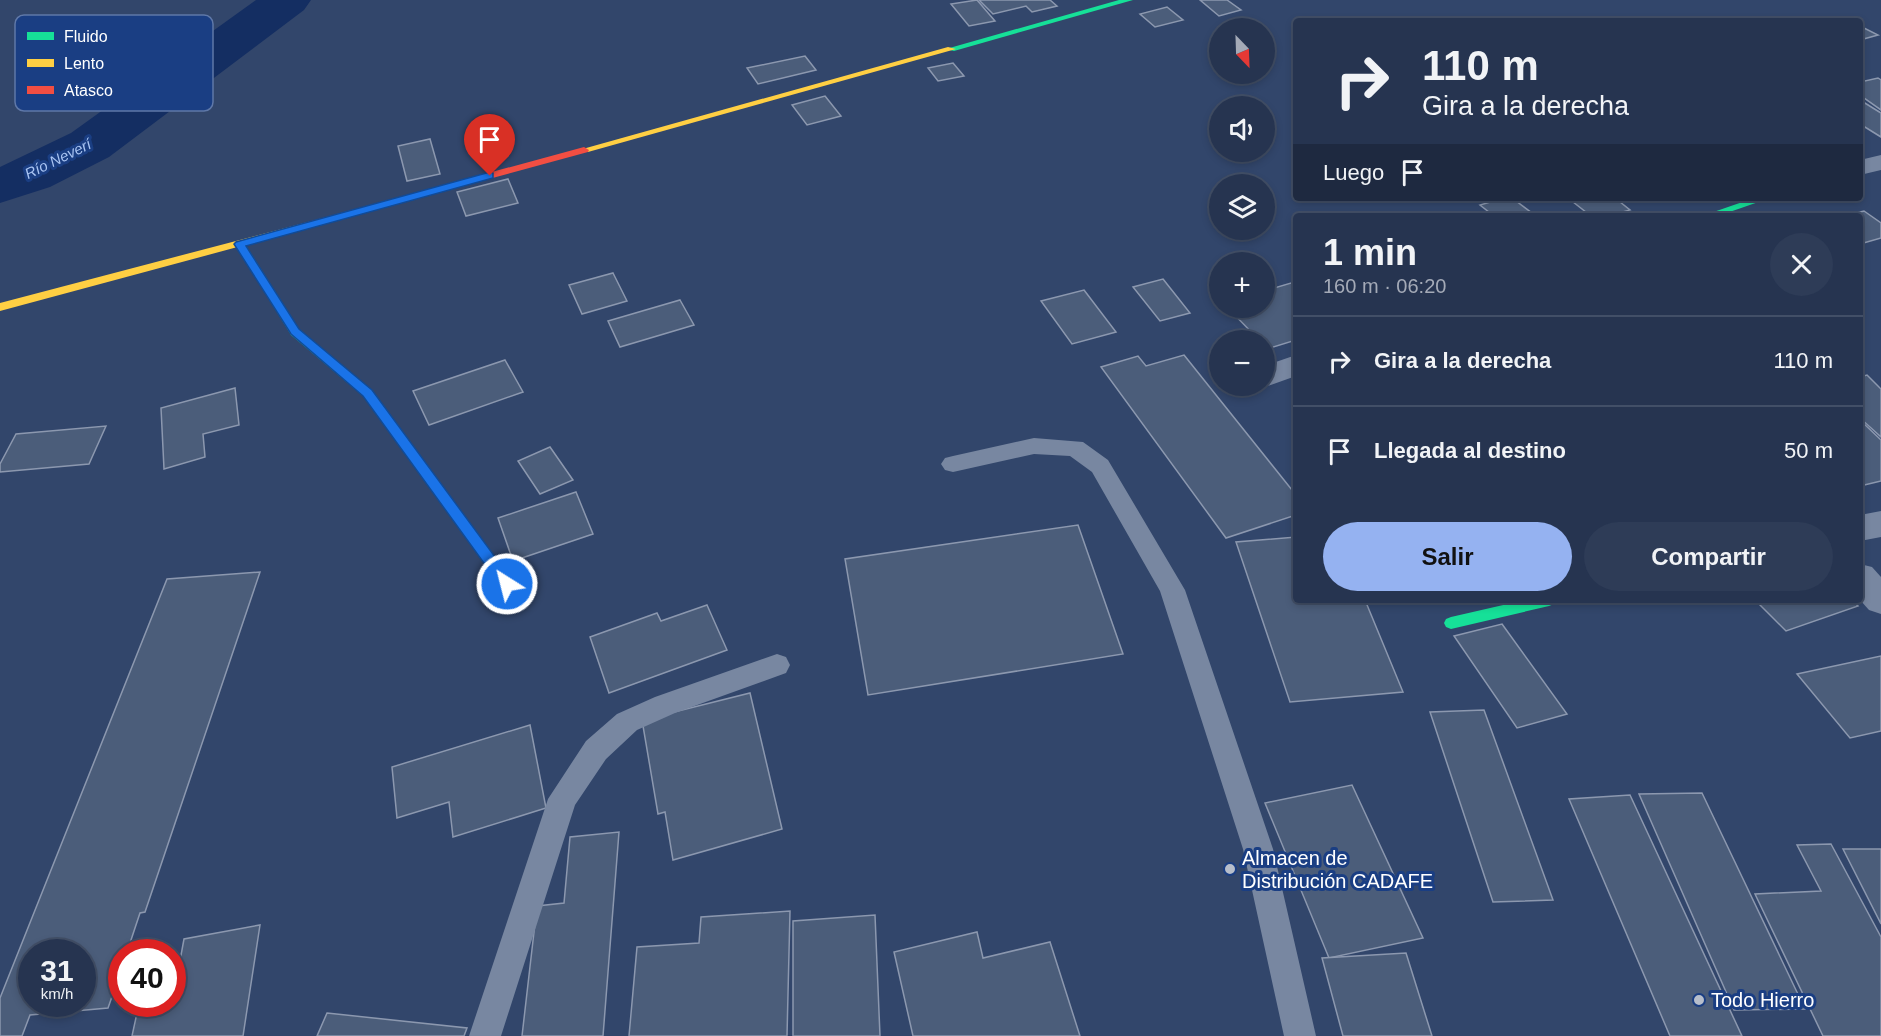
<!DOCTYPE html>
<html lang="es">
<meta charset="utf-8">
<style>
body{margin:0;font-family:Arial,sans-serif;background:#2e3c57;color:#f1f3f6;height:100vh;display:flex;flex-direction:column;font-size:22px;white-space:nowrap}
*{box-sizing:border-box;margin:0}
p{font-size:20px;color:#a4aab7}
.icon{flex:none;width:33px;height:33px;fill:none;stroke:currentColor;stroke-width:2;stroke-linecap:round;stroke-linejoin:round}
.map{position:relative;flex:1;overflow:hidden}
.sheet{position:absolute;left:1293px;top:213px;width:570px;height:390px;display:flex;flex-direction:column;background:#263450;border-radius:6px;box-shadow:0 3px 9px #0003,0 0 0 2px #424f67}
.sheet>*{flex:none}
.hud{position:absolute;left:1293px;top:18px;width:570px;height:183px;border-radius:6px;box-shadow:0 3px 9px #0003,0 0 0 2px #424f67;background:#263450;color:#f1f3f6;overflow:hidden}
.needle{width:39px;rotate:157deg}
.tools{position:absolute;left:1209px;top:18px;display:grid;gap:12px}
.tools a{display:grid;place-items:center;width:66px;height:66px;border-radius:50%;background:#263450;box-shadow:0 3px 9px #0003,0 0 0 2px #424f67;font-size:30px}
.speed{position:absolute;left:18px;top:939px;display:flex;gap:12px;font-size:30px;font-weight:700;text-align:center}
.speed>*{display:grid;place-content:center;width:78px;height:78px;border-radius:50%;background:#263450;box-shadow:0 3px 9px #0003,0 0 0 2px #424f67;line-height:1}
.speed small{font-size:15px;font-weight:400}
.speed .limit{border:9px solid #d22;background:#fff;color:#111}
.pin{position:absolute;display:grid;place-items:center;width:51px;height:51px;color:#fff;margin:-62px -26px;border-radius:50% 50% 50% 0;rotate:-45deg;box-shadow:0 0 6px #0007}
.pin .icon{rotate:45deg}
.me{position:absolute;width:66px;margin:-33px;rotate:324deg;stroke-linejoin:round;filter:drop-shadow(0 0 4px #0008)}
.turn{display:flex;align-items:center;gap:21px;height:126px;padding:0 30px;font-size:27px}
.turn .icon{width:78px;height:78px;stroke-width:2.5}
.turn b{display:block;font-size:42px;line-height:51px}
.then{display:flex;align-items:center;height:57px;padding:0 30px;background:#0003;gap:12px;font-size:22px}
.round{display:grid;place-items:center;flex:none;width:63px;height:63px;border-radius:32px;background:#2e3c57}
.summary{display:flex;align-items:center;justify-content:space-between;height:102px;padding:0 30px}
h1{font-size:36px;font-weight:600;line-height:45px}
.action{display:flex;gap:12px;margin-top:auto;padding:12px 30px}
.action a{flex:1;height:69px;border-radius:36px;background:#95b2f1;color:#111;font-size:24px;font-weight:600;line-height:69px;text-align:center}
.action a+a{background:#2e3c57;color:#f1f3f6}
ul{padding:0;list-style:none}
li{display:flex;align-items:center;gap:18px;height:90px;padding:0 30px;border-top:2px solid #424f67}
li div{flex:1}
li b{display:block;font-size:22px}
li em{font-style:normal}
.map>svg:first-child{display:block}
</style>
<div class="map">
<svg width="1881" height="1036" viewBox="0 0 1881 1036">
<rect width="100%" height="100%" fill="#32466b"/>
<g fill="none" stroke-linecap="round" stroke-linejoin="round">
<polygon fill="#142e62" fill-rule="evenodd" points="256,0 311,0 304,10 109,157 50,187 0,203 0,167 71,133"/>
</g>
<g fill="#4b5d7a" stroke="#8c98af" stroke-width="1.5" fill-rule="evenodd">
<polygon points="977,0 995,21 969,26 951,4"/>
<polygon points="979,0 1050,0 1057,6 1032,12 1026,6 993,14"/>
<polygon points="1200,0 1227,0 1241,10 1219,16"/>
<polygon points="1167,7 1183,20 1155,27 1140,14"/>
<polygon points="1860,26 1878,35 1860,40"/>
<polygon points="805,56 816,70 758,84 747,68"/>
<polygon points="953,63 964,76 938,81 928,68"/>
<polygon points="1878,78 1881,80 1881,110 1860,95 1860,82"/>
<polygon points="825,96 841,116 807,125 792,105"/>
<polygon points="1860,100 1881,113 1881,137 1860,124"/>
<polygon points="430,139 440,174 407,181 398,146"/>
<polygon points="508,179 518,203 466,216 457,192"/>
<polygon points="1504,198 1512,198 1536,216 1494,216 1480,205"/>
<polygon points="1568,198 1615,198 1630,210 1608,216 1591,216"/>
<polygon points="1864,211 1881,223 1881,238 1860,244 1860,216 1843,216"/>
<polygon points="613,273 627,301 582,314 569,285"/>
<polygon points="1163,279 1190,313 1160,321 1133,287"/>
<polygon points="1291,283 1296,288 1296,340 1267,349 1264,340 1259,340 1228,308 1264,308 1264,291"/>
<polygon points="1084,290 1116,332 1072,344 1041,301"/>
<polygon points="680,300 694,325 620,347 608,321"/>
<polygon points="1184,355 1296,495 1296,515 1226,538 1101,367 1138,356 1146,366"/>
<polygon points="505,360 523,392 429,425 413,391"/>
<polygon points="1867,375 1881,389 1881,437 1860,418 1860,377"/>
<polygon points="235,388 239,425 203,434 205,457 164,469 161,408"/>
<polygon points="1860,420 1881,440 1881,481 1860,486"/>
<polygon points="106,426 89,464 0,472 0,464 16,434"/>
<polygon points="550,447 573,480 540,494 518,461"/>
<polygon points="576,492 593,534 513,561 498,518"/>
<polygon points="1078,525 1123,654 868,695 845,559"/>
<polygon points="1296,537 1296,600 1365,600 1403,692 1290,702 1236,542"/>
<path d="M 260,572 L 145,912 L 140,913 L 127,952 L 122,952 L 122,968 L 108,1008 L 30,1015 L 22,1036 L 0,1036 L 0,998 L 167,579 ZM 32,952 L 82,952 L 82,1004 L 32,1004 Z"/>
<polygon points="1755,600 1852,600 1858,606 1786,631"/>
<polygon points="707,605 727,650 609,693 590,637 657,613 661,621"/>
<polygon points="1502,624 1567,714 1517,728 1454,636"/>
<polygon points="1881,656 1881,731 1850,738 1797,674"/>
<polygon points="750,693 782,829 673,860 665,812 658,814 642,720"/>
<polygon points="1484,710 1553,900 1493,902 1430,712"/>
<polygon points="530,725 546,808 453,837 449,802 397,818 392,767"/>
<polygon points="1352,785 1423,938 1329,958 1265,803"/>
<polygon points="1702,793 1805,1009 1734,1010 1639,794"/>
<polygon points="1630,795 1742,1036 1670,1036 1569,799"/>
<polygon points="619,832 603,1036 522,1036 537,906 564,903 570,837"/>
<polygon points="1831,844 1881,937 1881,1036 1823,1036 1755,894 1821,891 1797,845"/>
<polygon points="1843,849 1881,849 1881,924"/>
<polygon points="790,911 787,1036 629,1036 637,947 699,943 701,917"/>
<polygon points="875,915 880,1036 793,1036 793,921"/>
<polygon points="260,925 243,1036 132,1036 137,1013 170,1007 172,1004 184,939"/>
<polygon points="977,932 983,958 1050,942 1080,1036 913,1036 894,952"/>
<polygon points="1406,953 1432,1036 1343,1036 1322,958"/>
<polygon points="327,1013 467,1028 464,1036 317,1036"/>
</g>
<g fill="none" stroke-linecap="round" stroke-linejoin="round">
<g fill="#7887a1" fill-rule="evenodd">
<polygon points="1034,438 1083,442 1108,460 1185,590 1273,849 1316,1036 1284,1036 1243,849 1160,591 1092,472 1070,456 1034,454 953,472 945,470 941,464 945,458 953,456"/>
<polygon points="777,654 786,657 790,665 786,673 675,713 637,730 606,759 575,805 501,1036 469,1036 548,799 586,741 617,714 655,697"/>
</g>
<g fill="#7887a1" fill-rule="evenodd">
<polygon points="1881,155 1881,170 1860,175 1860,160"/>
<polygon points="1296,355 1296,376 1265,387 1259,386 1264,386 1264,366"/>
<polygon points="1881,511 1881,537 1860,541 1860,515"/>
<polygon points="1860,564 1872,567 1881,577 1881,614 1869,610 1860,600"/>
</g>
<g fill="#16e098" fill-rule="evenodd">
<polygon points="1119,0 1133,0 954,51 946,49"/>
<polygon points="1754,198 1770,198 1718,216 1702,216"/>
<polygon points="240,241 245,244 299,329 371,390 512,580 514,584 512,588 502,588 363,396 291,335 235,244"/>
<polygon points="1525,600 1556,600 1554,604 1549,606 1451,629 1446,627 1444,623 1446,619 1451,617"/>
</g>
<g fill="#ffcf43" fill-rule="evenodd">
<polygon points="948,47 956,49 588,152 580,152 579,150"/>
<polygon points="308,222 313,225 312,227 0,311 0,303"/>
</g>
<polygon fill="#f24e42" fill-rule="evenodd" points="584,147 589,150 588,152 312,227 308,228 303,225 304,223"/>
</g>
<polygon fill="#1a73e8" stroke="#114b97" stroke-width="1.5" points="490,172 493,173 493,178 246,246 299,329 372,390 512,580 514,584 512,588 502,588 363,396 291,334 234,244 236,242"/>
<g fill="#b7becb" stroke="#1a3e83" stroke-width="2">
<circle cx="1230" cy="869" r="6"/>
<circle cx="1699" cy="1000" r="6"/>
</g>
<g text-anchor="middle" stroke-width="6" stroke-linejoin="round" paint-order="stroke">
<g font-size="15" font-style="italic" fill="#aac5f3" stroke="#1a3e83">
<text transform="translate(58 159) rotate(-26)" y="5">Río Neverí</text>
</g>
<g font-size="20" fill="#fff" stroke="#1a3e83" text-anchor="start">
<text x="1242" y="865">Almacen de<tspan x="1242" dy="23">Distribución CADAFE</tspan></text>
<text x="1711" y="1007">Todo Hierro</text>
</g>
</g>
<rect x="15" y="15" width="198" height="96" rx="9" fill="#1a3e83" stroke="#5f78a8" stroke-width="1.5"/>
<rect x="27" y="32" width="27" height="8" fill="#16e098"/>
<rect x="27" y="59" width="27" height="8" fill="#ffcf43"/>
<rect x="27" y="86" width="27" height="8" fill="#f24e42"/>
<g font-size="16" fill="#fff">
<text x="64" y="42">Fluido</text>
<text x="64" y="69">Lento</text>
<text x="64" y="96">Atasco</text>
</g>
</svg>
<div class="tools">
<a><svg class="needle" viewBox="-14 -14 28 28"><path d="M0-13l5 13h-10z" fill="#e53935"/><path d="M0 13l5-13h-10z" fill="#a4aab7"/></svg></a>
<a><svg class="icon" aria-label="sound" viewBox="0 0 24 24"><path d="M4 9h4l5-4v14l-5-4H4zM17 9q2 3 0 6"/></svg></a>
<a><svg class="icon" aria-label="layers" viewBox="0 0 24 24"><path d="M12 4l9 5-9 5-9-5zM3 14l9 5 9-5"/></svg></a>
<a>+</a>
<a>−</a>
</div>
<div class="speed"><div>31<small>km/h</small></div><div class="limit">40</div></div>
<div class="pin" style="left:490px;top:176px;background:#d93025"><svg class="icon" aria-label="arrive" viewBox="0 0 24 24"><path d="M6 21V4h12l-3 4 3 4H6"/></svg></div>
<svg class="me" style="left:507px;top:584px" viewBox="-20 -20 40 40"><circle r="17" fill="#1a73e8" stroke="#fff" stroke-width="3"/><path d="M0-11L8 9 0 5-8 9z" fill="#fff"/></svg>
<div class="hud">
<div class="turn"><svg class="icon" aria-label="right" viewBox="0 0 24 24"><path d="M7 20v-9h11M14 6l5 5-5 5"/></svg><div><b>110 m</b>Gira a la derecha</div></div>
<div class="then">Luego<svg class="icon" aria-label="arrive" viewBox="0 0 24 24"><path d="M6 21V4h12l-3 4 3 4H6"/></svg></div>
</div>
<section class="sheet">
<div class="summary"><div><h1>1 min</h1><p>160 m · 06:20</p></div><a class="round"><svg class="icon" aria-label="close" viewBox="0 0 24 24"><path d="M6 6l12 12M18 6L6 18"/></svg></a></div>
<ul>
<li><svg class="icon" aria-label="right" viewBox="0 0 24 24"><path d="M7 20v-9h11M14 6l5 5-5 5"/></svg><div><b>Gira a la derecha</b></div><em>110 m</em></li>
<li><svg class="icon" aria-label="arrive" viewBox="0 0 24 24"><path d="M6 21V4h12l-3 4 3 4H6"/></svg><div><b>Llegada al destino</b></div><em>50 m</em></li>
</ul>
<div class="action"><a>Salir</a><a>Compartir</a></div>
</section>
</div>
